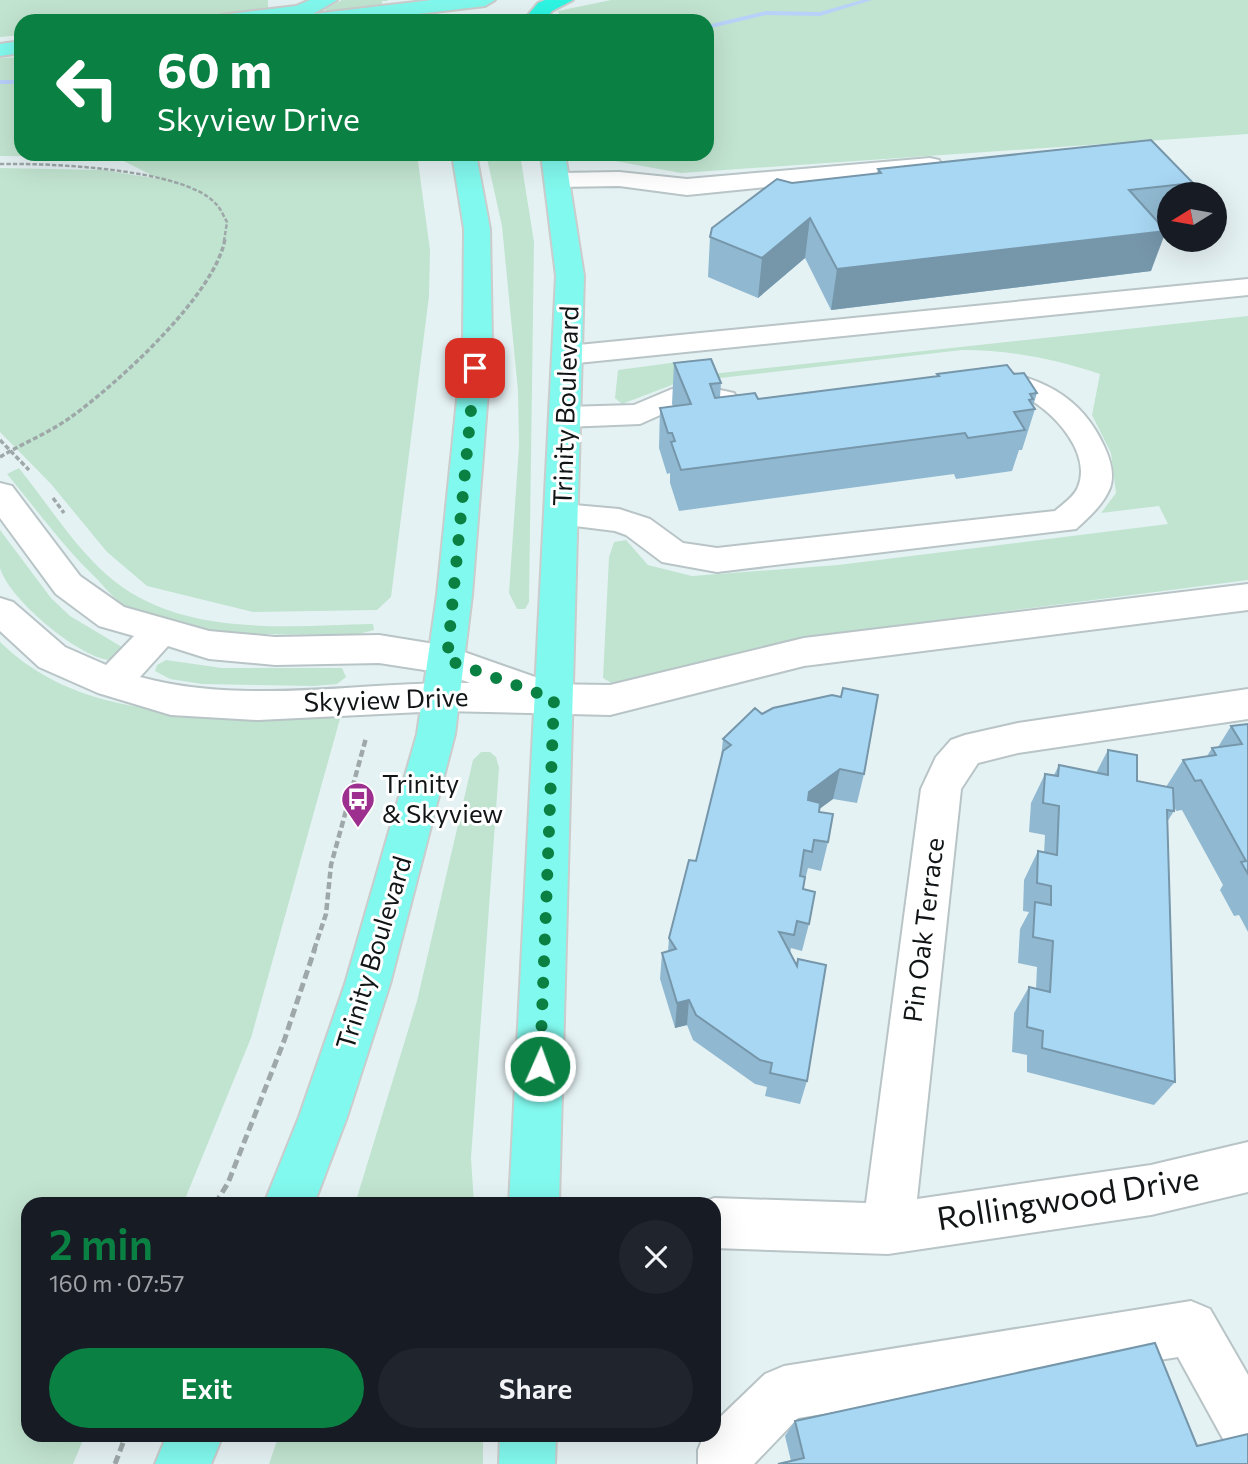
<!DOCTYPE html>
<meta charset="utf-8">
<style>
body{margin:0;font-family:Commissioner,sans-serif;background:#20242c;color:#f1f3f6;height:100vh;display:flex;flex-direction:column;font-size:26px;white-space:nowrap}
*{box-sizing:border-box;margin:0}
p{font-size:23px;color:#9ea1a6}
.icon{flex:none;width:38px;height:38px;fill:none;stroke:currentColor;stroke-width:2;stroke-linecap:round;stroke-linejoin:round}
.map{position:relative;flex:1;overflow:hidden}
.side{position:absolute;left:21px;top:1197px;width:700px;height:245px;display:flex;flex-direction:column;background:#171b24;border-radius:21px;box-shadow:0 7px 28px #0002}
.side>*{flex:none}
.hud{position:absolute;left:14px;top:14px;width:700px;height:147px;border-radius:21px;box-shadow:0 7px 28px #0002;background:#0b8043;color:#fff;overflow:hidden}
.needle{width:46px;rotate:259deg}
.controls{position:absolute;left:1157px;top:182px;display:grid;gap:14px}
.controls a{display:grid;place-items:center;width:70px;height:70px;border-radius:50%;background:#171b24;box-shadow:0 7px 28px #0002;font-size:35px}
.pin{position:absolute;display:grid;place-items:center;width:60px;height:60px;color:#fff;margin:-30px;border-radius:14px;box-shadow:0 4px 10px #0006}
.me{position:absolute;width:77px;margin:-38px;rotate:2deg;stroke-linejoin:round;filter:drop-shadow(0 0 5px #0008)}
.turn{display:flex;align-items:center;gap:24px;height:147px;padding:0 28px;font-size:32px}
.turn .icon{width:91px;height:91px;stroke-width:2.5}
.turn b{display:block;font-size:49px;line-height:60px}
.round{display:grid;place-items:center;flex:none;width:74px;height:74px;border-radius:37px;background:#20242c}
.overview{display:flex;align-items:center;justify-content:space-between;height:119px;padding:0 28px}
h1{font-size:42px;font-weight:600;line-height:52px;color:#0b8043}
.action{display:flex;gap:14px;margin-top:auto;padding:14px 28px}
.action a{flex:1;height:80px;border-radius:42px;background:#0b8043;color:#fff;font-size:28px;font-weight:600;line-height:80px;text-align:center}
.action a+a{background:#20242c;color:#f1f3f6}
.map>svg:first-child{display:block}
</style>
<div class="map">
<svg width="1248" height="1464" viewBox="0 0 1248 1464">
<rect width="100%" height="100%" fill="#e5f2f4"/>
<g fill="#c1e4d0">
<polygon points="0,0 268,0 268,13 178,21 21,21 21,35 0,37"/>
<polygon points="342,0 387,0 388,1 382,1 382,7 327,13 325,9"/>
<polygon points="611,0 1248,0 1248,134 681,173 615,161 613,154 707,154 707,21 562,21 558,11"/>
<polygon points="21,57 21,154 417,154 430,250 429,296 391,597 377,610 253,612 147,586 107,552 51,484 0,432 0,168 102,170 159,179 116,157 0,156 0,58"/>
<polygon points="486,154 520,154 534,242 529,602 525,609 517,609 509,593 519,446 518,391 502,226"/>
<path d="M 1248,316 L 1248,580 L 814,636 L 701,666 L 613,684 L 603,678 L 609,557 L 614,542 L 626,540 L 648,565 L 692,576 L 838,565 L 1168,524 L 1159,506 L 1101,513 L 1116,493 L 1111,453 L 1092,415 L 1100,374 C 1054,359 1010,350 962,350 L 677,383 L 622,404 L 615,398 L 618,370 L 693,360 L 702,375 Z"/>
<path d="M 19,468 C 47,503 74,546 107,575 C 178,638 286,626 373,624 L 374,630 L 359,634 C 290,634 181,641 121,603 C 113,597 105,588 98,580 C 64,548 37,510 7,474 Z"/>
<path d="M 0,530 L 51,598 L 70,616 L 127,650 C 122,656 117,661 109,660 C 77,656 9,599 0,568 C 0,557 0,541 0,530 Z"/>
<path d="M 0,642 C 92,731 227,712 343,708 L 251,1038 L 183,1204 L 28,1204 L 28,1435 L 85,1435 L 73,1464 L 0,1464 Z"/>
<polygon points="166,660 222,668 342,668 346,677 337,684 314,686 202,684 170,679 155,671 157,665"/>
<polygon points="481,752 490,752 496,757 499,768 471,1158 474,1204 355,1204 417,1001 473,760"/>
<polygon points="279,1435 483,1435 483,1464 269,1464"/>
</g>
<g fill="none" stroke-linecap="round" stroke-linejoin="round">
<g fill="#b8d1f9" fill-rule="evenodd">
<polygon points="862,0 872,0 820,16 766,15 707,29 707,25 766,11 820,12"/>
<rect x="0" y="80" width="21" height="4"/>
</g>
<g stroke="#b8c4c6" stroke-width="4">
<g id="minor">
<polygon points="930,158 939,160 942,165 939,170 687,195 619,186 559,187 550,185 547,180 550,175 559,173 619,172 687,179"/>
<polygon points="1248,279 1248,295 568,364 558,361 553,355 558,349 568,346"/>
<path d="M 984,369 C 1038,375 1081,395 1104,446 C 1110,459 1115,474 1110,488 C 1103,505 1089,517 1076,529 L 717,572 L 662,562 L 626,535 L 615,531 L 551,523 L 546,515 L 551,507 L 563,504 L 619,509 L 650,519 L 683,543 L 717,548 L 1055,511 C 1063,504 1074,497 1078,487 C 1092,453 1054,412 1027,398 C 1010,389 992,389 973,384 L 969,378 L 973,372 Z"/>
<polygon points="706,387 734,393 738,400 734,407 723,409 706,405 678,407 640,424 565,427 554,424 550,417 554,410 565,407 634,405 672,389"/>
<path d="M 0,483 L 12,486 L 80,576 L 124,607 L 209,631 L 275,637 L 379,635 L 447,646 L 538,678 L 542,684 L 610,685 L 804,638 L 1248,584 L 1248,610 L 804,666 L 610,715 L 442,711 L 258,720 L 171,715 L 98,693 L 39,667 L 0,631 L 0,598 L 13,602 L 65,647 L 106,665 L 134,636 L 99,626 L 56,594 L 0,518 ZM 168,646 L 209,659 L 275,665 L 379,663 L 444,673 L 470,683 C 362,681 246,706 140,677 Z"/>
<polygon points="1248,689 1248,719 1018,753 978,763 961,789 917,1199 1151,1165 1248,1142 1248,1192 1151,1215 888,1254 714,1248 714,1204 699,1204 714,1198 866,1203 921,789 936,757 951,740 965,735 1018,723"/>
<polygon points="1191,1301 1210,1309 1248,1375 1248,1456 1228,1448 1178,1357 798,1418 754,1464 698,1464 698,1450 704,1435 714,1435 714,1423 765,1374 784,1366"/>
</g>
</g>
<g stroke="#cbcccc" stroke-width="4">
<g id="major">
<polygon points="310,0 337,0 313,14 432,0 495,0 485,6 359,21 296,21 297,19 212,21 222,15 296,6"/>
<polygon points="21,41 21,53 0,56 0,44"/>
<polygon points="452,154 476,154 490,229 492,341 472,595 455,734 390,984 347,1117 314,1204 264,1204 299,1117 345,984 417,734 437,595 463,341 464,229"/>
<polygon points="541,154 565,154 584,276 559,1204 509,1204 556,276"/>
<polygon points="167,1435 223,1435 211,1464 155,1464"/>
<polygon points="500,1435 556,1435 555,1464 499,1464"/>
</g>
</g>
<g stroke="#cbcccc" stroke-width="4">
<polygon id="highway" points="545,0 573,0 552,11 544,21 523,21 538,3"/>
</g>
<path stroke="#9ea8a9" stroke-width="2.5" stroke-dasharray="4.5 2" stroke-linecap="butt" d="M 0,164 C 46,163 185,168 216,204 C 221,209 224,217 227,222 L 224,241"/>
<g stroke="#9ea8a9" stroke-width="3.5" stroke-dasharray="5 2.5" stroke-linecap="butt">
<polyline points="0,440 29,470"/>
<path d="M 0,457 C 23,443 49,433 71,417 C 117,384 215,295 225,239"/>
<polyline points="53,498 64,513"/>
</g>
<polyline stroke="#9ea8a9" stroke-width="4.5" stroke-dasharray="7 3.5" stroke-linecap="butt" points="314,950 326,914 331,865 366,738"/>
<g stroke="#9ea8a9" stroke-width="5" stroke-dasharray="9 4.5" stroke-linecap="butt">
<polyline points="215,1204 228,1183 284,1041 315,948"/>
<polyline points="115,1464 126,1435"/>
</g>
<use href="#minor" fill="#fff" fill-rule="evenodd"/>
<use href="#major" fill="#82f9ee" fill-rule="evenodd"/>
<use href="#highway" fill="#2ef5e3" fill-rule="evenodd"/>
</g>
<g fill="#90b9d1">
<polygon points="878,169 1193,183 1189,194 1169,194 1169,224 1160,225 1151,271 831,310 805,258 758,298 708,277 710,237 792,183 877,174"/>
<polygon points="674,363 721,383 720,397 758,399 936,377 937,374 1014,374 1037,393 1033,406 1035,409 1022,450 1019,450 1012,471 956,479 954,474 679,511 670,483 670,473 667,474 659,448 660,408 673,406 672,404"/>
<polygon points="762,714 864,774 857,803 833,799 819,809 819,812 828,842 821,871 808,868 805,880 803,889 809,924 802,951 791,948 790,953 807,1081 800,1104 765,1096 767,1087 755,1084 693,1040 687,1025 675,1028 660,979 662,953 668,951 669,938 696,861 721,758 723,739"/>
<polygon points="1248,724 1248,932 1239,915 1234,916 1220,890 1223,885 1182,810 1176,811 1174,806 1174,811 1167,822 1175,1082 1154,1105 1027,1072 1027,1055 1012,1052 1014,1013 1029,987 1036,989 1037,967 1018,963 1020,929 1029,912 1023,911 1024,880 1038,851 1044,853 1045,835 1029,832 1031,803 1045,774 1054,775 1059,765 1096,773 1108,750 1137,781 1166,787 1183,760 1207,756 1212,748 1218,747 1231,726"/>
<polygon points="795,1421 1197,1446 1248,1464 791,1461 785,1436"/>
</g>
<g fill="#7696aa">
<polygon points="810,218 805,258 758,298 762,258"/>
<polygon points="1166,231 1151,271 831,310 837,269"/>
<polygon points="840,769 833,799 803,821 809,792"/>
<polygon points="689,1000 687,1025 675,1028 677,1003"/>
</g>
<g fill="#a8d7f3" stroke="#7696aa" stroke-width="2">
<polygon points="1151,140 1193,183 1129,190 1166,231 837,269 810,218 762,258 710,237 712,228 777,179 792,183 881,173 878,169"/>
<polygon points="711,359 721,383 710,384 715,398 755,393 758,399 939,376 937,374 1007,365 1014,374 1024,373 1037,393 1030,394 1033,399 1029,400 1035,409 1014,412 1025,430 968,438 965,433 681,470 671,442 675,441 672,433 668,433 660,408 691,404 674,363"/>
<polygon points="843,688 878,695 864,774 840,769 809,792 808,800 820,803 819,812 833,814 828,842 814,840 812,852 804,850 800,876 805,877 803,889 815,892 809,924 797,921 794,935 779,932 797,966 798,959 826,965 807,1081 770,1073 772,1063 760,1060 696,1015 689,1000 677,1003 662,953 676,949 669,938 689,860 696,861 723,751 731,745 723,739 755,708 762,714 773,708 832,695 841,697"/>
<polygon points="1248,724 1248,874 1241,862 1246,861 1201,780 1195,781 1183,760 1216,755 1212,748 1242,744 1231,726"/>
<polygon points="1108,750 1137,755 1137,781 1173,788 1174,811 1167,810 1175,1082 1042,1048 1043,1031 1027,1027 1029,987 1050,992 1053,941 1033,937 1035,902 1051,905 1051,886 1037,883 1038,851 1057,855 1059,806 1043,803 1045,774 1058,776 1059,765 1108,775"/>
<polygon points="1155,1343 1197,1446 1248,1434 1248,1464 778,1464 804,1458 795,1421"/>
</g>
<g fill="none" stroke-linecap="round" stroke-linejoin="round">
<polyline stroke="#0b8043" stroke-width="12" stroke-dasharray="0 21.6" points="475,368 447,660 554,699 540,1066"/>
</g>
<defs>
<g id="bus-pin" transform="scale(1.75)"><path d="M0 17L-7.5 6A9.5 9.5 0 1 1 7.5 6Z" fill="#9d308f" stroke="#fff"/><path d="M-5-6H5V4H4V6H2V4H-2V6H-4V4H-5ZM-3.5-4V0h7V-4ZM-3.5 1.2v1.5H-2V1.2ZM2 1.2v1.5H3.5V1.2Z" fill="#fff"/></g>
</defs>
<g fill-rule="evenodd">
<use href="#bus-pin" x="358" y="799"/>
</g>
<g text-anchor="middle" stroke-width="6" stroke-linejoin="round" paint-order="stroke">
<g font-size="26" fill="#111516" stroke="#fff">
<text transform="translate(566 406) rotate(-88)" y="9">Trinity Boulevard</text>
<text transform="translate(386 700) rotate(-2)" y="9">Skyview Drive</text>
<text transform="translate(924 930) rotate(-83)" y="9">Pin Oak Terrace</text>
<text transform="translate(374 953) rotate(-73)" y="9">Trinity Boulevard</text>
</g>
<g font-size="26" fill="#111516" stroke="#fff" text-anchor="start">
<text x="382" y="793">Trinity<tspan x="382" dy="30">&amp; Skyview</tspan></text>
</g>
<g font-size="32" fill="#111516" stroke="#fff">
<text transform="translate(1068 1199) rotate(-9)" y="11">Rollingwood Drive</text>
</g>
</g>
</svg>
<div class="controls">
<a><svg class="needle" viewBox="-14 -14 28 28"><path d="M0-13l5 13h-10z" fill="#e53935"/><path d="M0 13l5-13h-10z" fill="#9ea1a6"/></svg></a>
</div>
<div class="pin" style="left:475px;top:368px;background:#d93025"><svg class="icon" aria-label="arrive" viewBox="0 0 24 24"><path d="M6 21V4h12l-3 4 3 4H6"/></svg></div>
<svg class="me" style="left:540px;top:1066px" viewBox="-20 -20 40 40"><circle r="17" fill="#0b8043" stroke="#fff" stroke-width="3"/><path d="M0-11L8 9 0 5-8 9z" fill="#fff"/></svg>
<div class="hud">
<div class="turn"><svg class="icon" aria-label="left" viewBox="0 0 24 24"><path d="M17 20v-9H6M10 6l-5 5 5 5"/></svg><div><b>60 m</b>Skyview Drive</div></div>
</div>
<section class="side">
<div class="overview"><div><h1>2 min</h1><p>160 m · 07:57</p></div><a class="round"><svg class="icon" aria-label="close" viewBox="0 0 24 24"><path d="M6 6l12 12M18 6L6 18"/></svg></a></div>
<div class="action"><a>Exit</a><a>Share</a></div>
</section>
</div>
